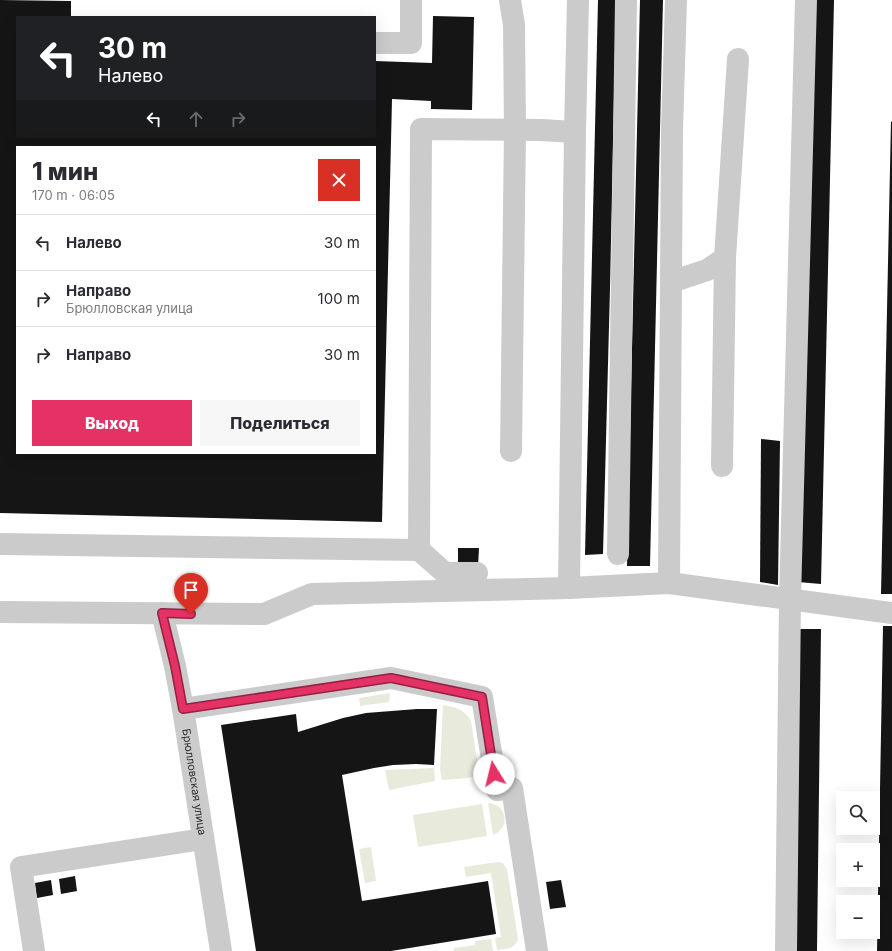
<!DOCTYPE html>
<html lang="ru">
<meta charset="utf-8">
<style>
body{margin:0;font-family:Inter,sans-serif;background:#f7f7f7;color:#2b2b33;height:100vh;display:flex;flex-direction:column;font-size:15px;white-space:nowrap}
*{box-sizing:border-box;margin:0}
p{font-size:13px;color:#7c7c81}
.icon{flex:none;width:22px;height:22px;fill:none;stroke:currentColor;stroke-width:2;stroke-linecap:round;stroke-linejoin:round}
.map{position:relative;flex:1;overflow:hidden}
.drawer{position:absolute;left:16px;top:146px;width:360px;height:308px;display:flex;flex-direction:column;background:#fff;border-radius:0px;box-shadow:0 4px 16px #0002}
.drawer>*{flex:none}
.banner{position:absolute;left:16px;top:16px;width:360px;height:122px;border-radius:0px;box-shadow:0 4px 16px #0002;background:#202124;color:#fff;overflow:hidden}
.tools{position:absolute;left:836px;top:791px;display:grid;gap:8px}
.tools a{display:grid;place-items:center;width:44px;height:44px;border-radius:0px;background:#fff;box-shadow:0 4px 16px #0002;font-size:20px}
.pin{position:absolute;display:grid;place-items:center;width:34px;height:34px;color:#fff;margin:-41px -17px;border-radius:50% 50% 50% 0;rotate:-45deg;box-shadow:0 0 4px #0007}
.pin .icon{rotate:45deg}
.me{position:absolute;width:44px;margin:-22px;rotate:351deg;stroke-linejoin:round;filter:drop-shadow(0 0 3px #0008)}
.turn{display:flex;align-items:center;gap:14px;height:84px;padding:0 16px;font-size:18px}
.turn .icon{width:52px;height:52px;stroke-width:2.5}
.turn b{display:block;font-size:28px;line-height:34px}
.lanes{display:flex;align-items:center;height:38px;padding:0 16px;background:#0003;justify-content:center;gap:20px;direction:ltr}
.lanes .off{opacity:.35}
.round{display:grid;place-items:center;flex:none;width:42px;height:42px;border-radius:0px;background:#f7f7f7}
.headline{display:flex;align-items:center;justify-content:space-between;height:68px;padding:0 16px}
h1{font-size:24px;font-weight:800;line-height:30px}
.primary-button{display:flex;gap:8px;margin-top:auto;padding:8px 16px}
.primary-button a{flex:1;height:46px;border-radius:0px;background:#e43265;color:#fff;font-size:16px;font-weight:800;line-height:46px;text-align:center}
.primary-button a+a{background:#f7f7f7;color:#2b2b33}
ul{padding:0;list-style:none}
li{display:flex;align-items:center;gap:12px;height:56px;padding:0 16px;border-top:1px solid #e1e1e2}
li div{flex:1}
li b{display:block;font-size:15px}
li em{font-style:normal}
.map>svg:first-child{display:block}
</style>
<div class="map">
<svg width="892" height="951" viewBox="0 0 892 951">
<rect width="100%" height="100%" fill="#fff"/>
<g fill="#e8ebdc">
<polygon points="390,693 389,702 360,706 359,698"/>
<path d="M 443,705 C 455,707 464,709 471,721 L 478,766 L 477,773 L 475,776 L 468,778 L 442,780 L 440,770 Z"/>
<polygon points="434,768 435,781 389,790 385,770"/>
<path d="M 488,803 C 507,804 511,828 493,835 Z"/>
<polygon points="482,804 487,836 418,847 413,815"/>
<polygon points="371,847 376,881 365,883 359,849"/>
<path d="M 497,862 L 503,863 L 507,869 L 518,939 C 515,949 507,949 497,950 L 495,938 L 501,937 L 491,873 L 466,877 L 464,867 Z"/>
<polygon points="491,939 493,951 454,951 454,948 475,945 475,941"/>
</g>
<g fill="#151515" fill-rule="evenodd">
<path d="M 0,0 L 71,1 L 71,17 L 17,17 L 17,137 L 375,137 L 375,61 L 432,63 L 433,16 L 474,17 L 472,110 L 431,109 L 431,101 L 392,99 L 382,522 L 0,513 ZM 17,147 L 375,147 L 375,453 L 17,453 Z"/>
<polygon points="598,0 616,0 610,288 603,554 585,555"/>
<polygon points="640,0 663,0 650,566 627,566"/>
<polygon points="811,0 834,0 821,584 798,582"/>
<polygon points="891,121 892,122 892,594 881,594"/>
<polygon points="761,439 780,441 778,585 760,582"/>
<polygon points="458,548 479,548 478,567 458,567"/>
<polygon points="883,626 892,626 892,951 877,951"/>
<polygon points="800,629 821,629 817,951 796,951"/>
<polygon points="417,709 437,709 434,765 416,764 393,765 374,768 342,775 362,901 488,881 496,934 391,951 256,951 221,725 296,714 298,732 343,718 366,713"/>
<polygon points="75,876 77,891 61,894 59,879"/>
<polygon points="51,880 53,895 37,898 35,883"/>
<polygon points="561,880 566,907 550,909 546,882"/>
</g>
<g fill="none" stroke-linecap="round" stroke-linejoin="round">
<g stroke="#cbcbcb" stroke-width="22">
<polyline points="510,0 514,25 515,130 511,451"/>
<polyline points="375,43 411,43 411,0"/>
<polyline points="671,282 707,270 725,258 738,59"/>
<polyline points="722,466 725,258"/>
<polyline points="0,544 419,550 421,129 541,130 575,132"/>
<polyline points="419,550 445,573 477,573"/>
<polyline points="618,554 626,0"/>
<polyline points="669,583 672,130 676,0"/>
<polyline points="569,588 575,132 578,0"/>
<polyline points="0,612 264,614 312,594 569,588 669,583 892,613"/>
<path id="s1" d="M 162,613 L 175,666 L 183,709 L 221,951"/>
<polyline points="183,709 391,678 482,697 497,790 512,788 537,951"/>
<polyline points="34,951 21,867 203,839"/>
<polyline points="786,951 790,599 806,0"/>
</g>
</g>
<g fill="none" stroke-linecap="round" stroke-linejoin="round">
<g stroke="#942042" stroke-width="10">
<polyline id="route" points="191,614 162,613 175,666 183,709 391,678 482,697 494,774"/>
</g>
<use href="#route" stroke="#e43265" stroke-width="7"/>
</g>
<g text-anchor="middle" stroke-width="4" stroke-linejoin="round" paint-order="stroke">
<g font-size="11" fill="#2e2e2e" stroke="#fff">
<text dy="4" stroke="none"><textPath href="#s1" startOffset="172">Брюлловская улица</textPath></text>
</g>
</g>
</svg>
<div class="tools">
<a><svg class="icon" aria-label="search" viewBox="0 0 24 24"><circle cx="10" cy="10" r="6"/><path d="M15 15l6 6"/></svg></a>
<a>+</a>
<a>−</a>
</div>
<div class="pin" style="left:191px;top:614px;background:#d93025"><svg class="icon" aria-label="arrive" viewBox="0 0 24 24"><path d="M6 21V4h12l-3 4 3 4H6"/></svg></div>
<svg class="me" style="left:494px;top:774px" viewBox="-20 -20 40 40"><circle r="19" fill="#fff"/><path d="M0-13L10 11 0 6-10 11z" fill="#e43265"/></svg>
<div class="banner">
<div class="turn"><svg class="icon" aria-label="left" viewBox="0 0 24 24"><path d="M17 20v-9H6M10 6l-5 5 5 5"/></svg><div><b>30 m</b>Налево</div></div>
<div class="lanes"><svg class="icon" aria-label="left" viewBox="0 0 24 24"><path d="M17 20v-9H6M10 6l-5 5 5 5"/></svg><svg class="icon off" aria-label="ahead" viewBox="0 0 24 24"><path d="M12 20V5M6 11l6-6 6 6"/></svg><svg class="icon off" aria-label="right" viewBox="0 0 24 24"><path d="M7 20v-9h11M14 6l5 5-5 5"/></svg></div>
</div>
<section class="drawer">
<div class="headline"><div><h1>1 мин</h1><p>170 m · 06:05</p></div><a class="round" style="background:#d93025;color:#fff"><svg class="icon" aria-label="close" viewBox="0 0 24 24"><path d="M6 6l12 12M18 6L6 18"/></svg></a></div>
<ul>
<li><svg class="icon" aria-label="left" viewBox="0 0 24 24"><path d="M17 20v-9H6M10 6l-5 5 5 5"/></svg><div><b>Налево</b></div><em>30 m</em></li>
<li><svg class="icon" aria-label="right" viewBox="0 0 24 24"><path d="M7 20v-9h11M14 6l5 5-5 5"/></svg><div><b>Направо</b><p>Брюлловская улица</p></div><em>100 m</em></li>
<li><svg class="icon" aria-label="right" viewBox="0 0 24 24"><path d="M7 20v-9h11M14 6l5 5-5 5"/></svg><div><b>Направо</b></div><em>30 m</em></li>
</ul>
<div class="primary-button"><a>Выход</a><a>Поделиться</a></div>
</section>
</div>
